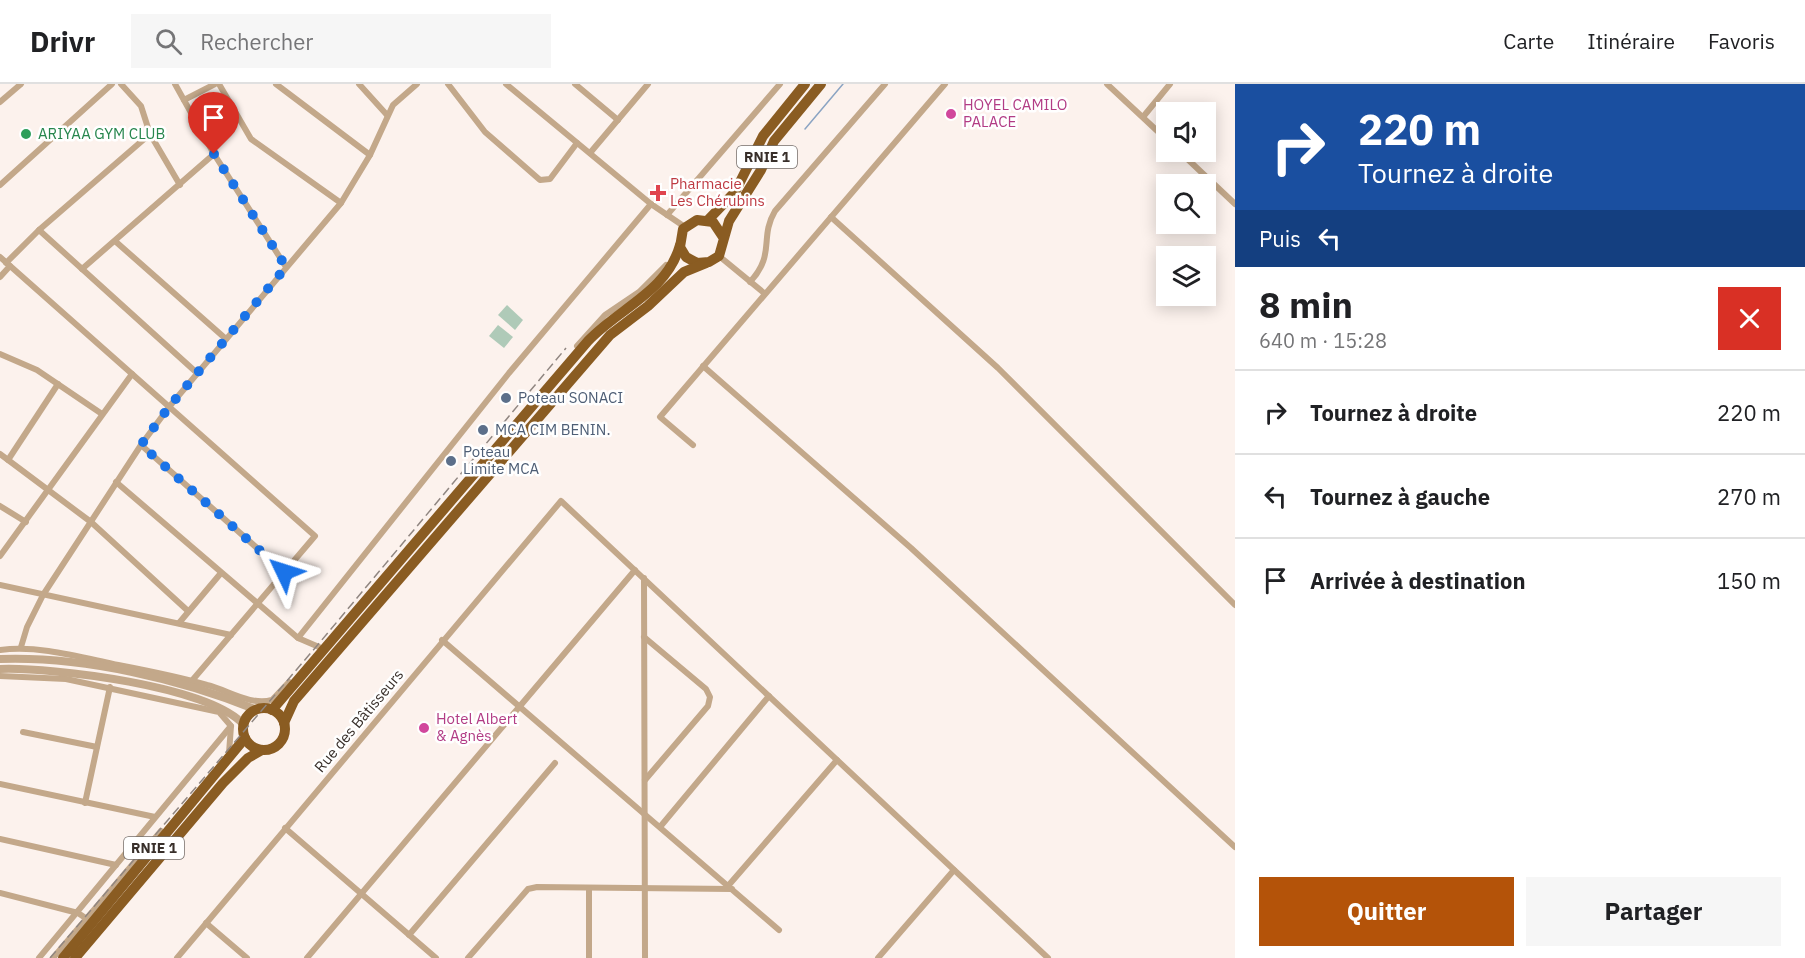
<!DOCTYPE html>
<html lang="fr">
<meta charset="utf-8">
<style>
body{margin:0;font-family:"IBM Plex Sans",sans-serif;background:#f6f6f6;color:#202124;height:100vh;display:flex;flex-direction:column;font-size:22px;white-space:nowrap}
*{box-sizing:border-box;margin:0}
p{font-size:20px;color:#757577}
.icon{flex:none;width:33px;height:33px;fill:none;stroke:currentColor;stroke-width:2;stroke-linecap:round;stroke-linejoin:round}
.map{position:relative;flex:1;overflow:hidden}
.drawer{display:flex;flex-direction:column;background:#fff;width:570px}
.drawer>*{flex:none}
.top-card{background:#1a4fa0;color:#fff;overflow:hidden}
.tools{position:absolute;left:1156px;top:18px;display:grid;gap:12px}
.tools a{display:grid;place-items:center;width:60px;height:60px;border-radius:0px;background:#fff;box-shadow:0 3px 15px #0003;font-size:30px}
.pin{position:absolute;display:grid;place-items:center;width:51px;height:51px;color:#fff;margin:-62px -26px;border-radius:50% 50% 50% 0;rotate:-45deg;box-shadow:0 0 6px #0007}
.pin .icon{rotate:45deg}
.me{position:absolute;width:66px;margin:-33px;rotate:311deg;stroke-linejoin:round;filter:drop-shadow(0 0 4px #0008)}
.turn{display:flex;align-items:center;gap:21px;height:126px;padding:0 24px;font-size:27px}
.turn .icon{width:78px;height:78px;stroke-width:2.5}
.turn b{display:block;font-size:42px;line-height:51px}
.then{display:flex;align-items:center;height:57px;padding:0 24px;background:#0003;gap:12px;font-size:22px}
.round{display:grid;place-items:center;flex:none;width:63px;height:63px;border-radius:0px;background:#f6f6f6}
.headline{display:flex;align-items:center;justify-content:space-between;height:102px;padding:0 24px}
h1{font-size:36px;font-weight:800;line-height:45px}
.primary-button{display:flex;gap:12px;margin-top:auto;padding:12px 24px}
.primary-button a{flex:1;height:69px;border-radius:0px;background:#b45309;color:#fff;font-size:24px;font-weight:800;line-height:69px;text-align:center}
.primary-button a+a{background:#f6f6f6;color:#202124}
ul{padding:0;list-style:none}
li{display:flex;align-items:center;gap:18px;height:84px;padding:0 24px;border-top:2px solid #e0e0e0}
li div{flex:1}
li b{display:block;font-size:22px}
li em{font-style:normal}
header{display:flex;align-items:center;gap:36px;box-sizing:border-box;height:84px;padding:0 30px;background:#fff;border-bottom:2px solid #e0e0e0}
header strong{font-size:28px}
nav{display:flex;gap:33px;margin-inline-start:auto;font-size:21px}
.search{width:420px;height:54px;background:#f6f6f6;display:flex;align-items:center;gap:15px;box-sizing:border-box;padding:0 21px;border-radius:0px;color:#757577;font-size:22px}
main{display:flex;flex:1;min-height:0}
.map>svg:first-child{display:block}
</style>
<header>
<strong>Drivr</strong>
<div class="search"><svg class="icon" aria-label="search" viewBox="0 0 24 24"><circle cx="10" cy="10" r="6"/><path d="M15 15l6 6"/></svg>Rechercher</div>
<nav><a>Carte</a><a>Itinéraire</a><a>Favoris</a></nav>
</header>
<main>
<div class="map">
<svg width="1235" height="874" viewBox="0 0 1235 874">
<rect width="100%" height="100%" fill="#fcf2ed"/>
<g fill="#afcab8">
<polygon points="507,221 523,236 515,246 498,231"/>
<polygon points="498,241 513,253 504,264 489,252"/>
</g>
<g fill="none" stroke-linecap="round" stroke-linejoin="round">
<polyline stroke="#8ba4c3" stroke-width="1.5" points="805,45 843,0"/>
<g stroke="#c3a88a" stroke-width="6">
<polyline points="121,0 141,22 150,50 180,101"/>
<polyline points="175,0 214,70 286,183"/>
<polyline points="219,0 251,55 341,119"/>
<polyline points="276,0 370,71"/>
<polyline points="359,0 387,31"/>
<polyline points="448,0 485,48 540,96 550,95 577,59"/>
<polyline points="506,0 651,120 685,143"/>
<polyline points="575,0 618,36"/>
<polyline points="1107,0 1167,56"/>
<polyline points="184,16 215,0"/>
<polyline points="0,18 21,0"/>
<polyline points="1143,33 1170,0"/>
<polyline points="1180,68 1235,120"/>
<polyline points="590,69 648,0"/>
<polyline points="0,101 112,0"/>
<polyline points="667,131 780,0"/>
<polyline points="831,133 998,284 1235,521"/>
<polyline points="39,146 197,289"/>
<polyline points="115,157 226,255"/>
<polyline points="719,172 764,209"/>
<polyline points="0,173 315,452 190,599"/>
<polyline points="6,179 39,146 150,50"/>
<polyline points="82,185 214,70"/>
<polyline points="0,193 10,182"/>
<path d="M 750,198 C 776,170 759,154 775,127 L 885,0"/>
<polyline points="577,262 605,231 639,208 666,181"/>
<polyline points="0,270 37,286 102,330"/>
<polyline points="703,282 911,464 1235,763"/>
<polyline points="141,361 284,488"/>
<polyline points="693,361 660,333 945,0"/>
<polyline points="0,370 91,438 188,527"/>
<polyline points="8,376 58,300"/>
<polyline points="116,398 298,554 319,563"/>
<polyline points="0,422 26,438"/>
<polyline points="0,472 132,290"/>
<polyline points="644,494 645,874"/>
<polyline points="0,501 231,551"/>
<polyline points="179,539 221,489"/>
<polyline points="644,553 706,605 710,613 708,622 645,696"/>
<polyline points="298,554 509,289 651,120"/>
<polyline points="442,556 779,846"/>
<polyline points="21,563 27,543 43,511 141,361 169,323 341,119 370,71 393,21 417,0"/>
<path d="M 0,566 C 37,561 76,572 113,580 C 144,586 176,592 207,601 C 228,606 250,622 272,616 L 289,598"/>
<polyline points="0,592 66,595 219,628 231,642 229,669"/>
<polyline points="23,648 97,663"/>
<polyline points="0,700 155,733"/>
<polyline points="85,719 110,603"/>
<polyline points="660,743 769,612"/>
<polyline points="285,744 436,874"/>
<polyline points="0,755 116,781"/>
<polyline points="728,802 837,676"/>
<polyline points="0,809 78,829 90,837"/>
<polyline points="206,839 247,874"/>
<polyline points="409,851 555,679"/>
<polyline points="39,874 231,642"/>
<polyline points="53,874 161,747"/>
<polyline points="177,874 561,417 1048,874"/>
<polyline points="307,874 635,486"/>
<polyline points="468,874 528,805 537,803 732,805"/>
<polyline points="589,874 589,805"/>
<polyline points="878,874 954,786"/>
</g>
<g stroke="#c3a88a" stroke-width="8">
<path d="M 0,575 C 83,572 181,595 257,626"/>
<path d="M 0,585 C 52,583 210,602 244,641"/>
</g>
<g stroke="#8a5c22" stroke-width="10">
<polyline points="708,136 735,108 763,52 805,0"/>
<polyline points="723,153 713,138 697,136 683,145 680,163 686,173 697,179 709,178 719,172 729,137 761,86 774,57 821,0"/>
<circle cx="264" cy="645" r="21"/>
<path d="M 272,626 L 588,257 C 619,224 667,208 680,161"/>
<polyline points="284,639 294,617 610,251 648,222 684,188 706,179"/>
<polyline points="63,874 245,654"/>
<polyline points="75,874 223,699 248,674 262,666"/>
</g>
<polyline stroke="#908681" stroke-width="1.5" stroke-dasharray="9 4.5" stroke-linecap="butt" points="50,874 321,557 566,264"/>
</g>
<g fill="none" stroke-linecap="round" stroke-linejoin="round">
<polyline stroke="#1a73e8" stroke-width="10" stroke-dasharray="0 18" points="214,70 286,183 169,323 141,361 284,488"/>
</g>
<g fill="#d1479c" stroke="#fff" stroke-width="2">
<circle cx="951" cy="30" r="6"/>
<circle cx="424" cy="644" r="6"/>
</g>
<circle fill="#2e9e5b" stroke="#fff" stroke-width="2" cx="26" cy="50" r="6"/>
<path fill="#e0444e" stroke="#fff" stroke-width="2" d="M655 100h6v6h6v6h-6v6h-6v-6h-6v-6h6z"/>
<g fill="#5c6f8a" stroke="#fff" stroke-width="2">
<circle cx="506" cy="314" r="6"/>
<circle cx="483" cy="346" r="6"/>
<circle cx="451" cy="377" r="6"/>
</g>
<g text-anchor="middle" stroke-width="5" stroke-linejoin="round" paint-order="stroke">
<g fill="#fff" stroke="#746d6a" stroke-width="1.5">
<rect x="737" y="62" width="60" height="22" rx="4.5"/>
<rect x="124" y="753" width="60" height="22" rx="4.5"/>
</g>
<g font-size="14" font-weight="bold" fill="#382f2a">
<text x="767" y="78">RNIE 1</text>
<text x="154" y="769">RNIE 1</text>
</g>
<g font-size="15" fill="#b23c85" stroke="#fff" text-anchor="start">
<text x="963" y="26">HOYEL CAMILO<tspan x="963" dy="17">PALACE</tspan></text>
<text x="436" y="640">Hotel Albert<tspan x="436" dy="17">&amp; Agnès</tspan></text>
</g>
<g font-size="15" fill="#27864d" stroke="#fff" text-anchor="start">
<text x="38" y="55">ARIYAA GYM CLUB</text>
</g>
<g font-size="15" fill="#be3a42" stroke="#fff" text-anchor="start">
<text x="670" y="105">Pharmacie<tspan x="670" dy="17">Les Chérubins</tspan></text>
</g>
<g font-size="15" fill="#4e5e75" stroke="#fff" text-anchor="start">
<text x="518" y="319">Poteau SONACI</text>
<text x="495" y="351">MCA CIM BENIN.</text>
<text x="463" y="373">Poteau<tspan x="463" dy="17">Limite MCA</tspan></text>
</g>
<g font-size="15" fill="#382f2a" stroke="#fff">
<text transform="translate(359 637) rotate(-50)" y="5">Rue des Bâtisseurs</text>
</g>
</g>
</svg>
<div class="tools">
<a><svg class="icon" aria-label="sound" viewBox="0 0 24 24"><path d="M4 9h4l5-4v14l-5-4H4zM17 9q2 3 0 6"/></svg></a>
<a><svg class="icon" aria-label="search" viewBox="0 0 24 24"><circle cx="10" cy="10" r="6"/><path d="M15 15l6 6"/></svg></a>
<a><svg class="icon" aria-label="layers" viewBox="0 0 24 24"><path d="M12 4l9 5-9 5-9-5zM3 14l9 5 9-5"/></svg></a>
</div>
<div class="pin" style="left:214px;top:70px;background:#d93025"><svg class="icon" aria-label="arrive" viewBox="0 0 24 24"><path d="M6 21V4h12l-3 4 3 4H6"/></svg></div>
<svg class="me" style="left:284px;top:488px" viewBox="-20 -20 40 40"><path d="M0-17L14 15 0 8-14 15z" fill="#1a73e8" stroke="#fff" stroke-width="4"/></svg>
</div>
<section class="drawer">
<div class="top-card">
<div class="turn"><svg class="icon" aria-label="right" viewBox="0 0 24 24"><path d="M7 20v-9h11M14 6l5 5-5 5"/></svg><div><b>220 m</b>Tournez à droite</div></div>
<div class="then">Puis<svg class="icon" aria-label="left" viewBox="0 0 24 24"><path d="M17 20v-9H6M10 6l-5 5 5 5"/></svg></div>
</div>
<div class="headline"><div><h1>8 min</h1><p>640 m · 15:28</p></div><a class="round" style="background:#d93025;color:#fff"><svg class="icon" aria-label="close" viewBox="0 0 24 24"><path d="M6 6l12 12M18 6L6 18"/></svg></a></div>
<ul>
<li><svg class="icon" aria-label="right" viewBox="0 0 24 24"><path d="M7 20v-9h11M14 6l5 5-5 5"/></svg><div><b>Tournez à droite</b></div><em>220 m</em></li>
<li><svg class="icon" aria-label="left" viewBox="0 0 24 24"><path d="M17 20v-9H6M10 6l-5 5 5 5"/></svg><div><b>Tournez à gauche</b></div><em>270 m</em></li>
<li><svg class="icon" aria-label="arrive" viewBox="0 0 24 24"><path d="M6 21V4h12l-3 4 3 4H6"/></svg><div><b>Arrivée à destination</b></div><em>150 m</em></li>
</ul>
<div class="primary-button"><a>Quitter</a><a>Partager</a></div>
</section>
</main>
